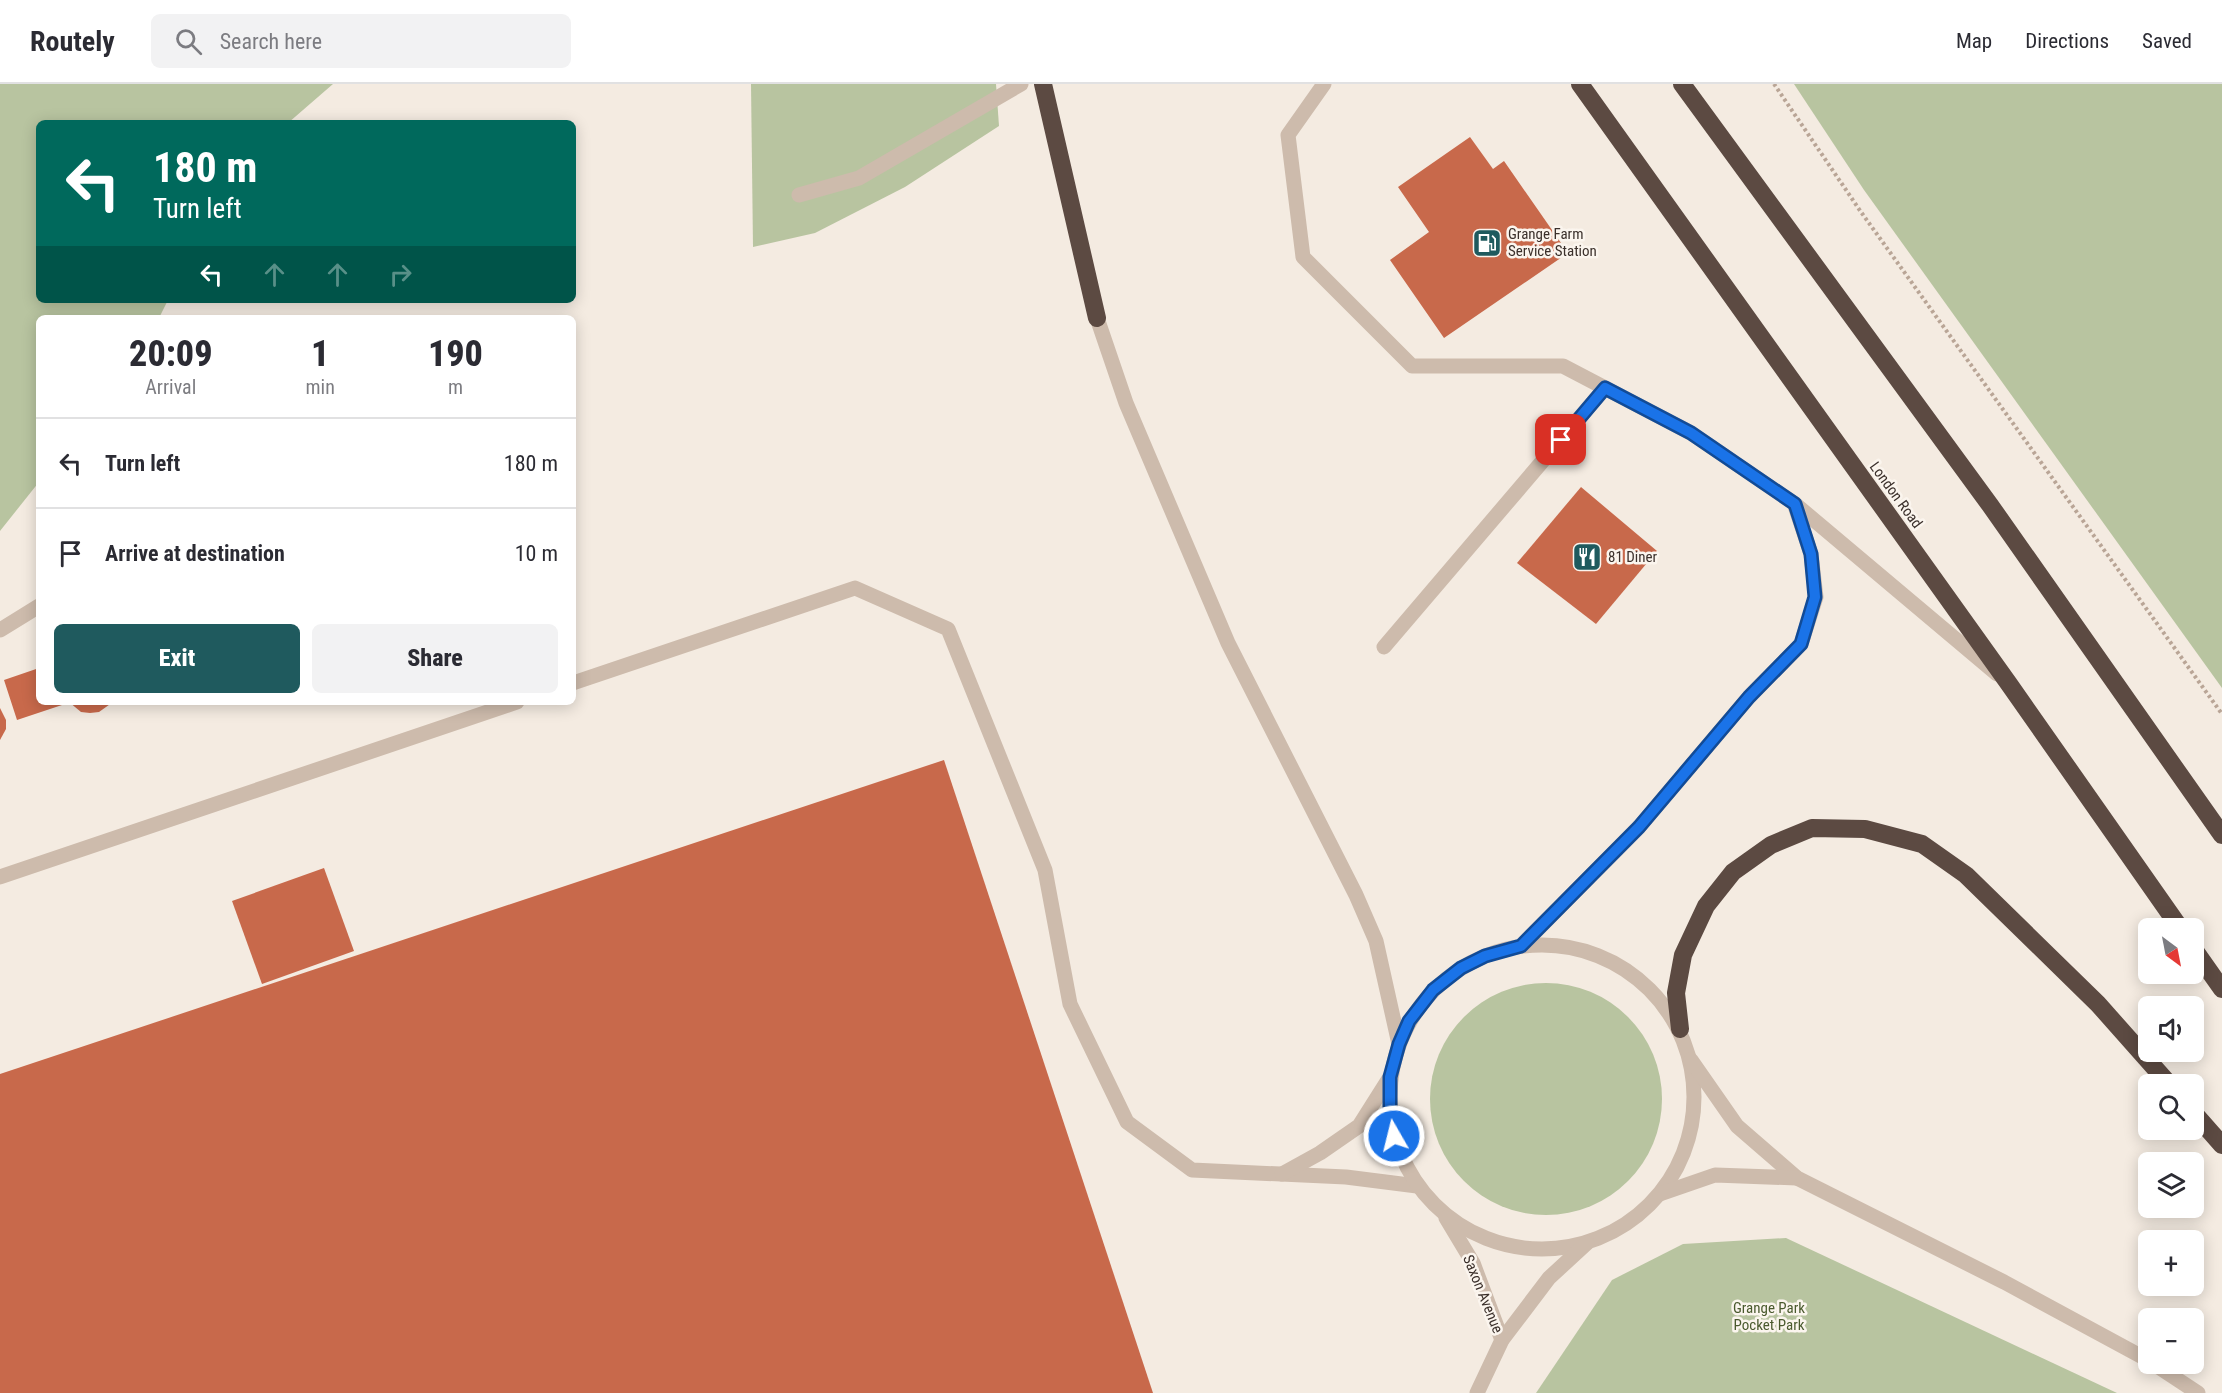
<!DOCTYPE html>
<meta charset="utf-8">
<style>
body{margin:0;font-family:"Roboto Condensed",sans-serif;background:#f2f2f3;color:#2b2b33;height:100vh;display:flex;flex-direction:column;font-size:22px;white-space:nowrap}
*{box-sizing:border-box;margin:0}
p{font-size:20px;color:#7c7c81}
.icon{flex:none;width:33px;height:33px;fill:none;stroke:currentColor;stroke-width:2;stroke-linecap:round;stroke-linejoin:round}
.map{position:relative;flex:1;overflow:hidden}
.details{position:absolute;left:36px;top:231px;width:540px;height:390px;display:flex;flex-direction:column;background:#fff;border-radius:9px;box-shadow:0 3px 15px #0003}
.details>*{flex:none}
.top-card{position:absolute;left:36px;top:36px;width:540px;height:183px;border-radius:9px;box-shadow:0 3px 15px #0003;background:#00695c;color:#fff;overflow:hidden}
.needle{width:39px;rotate:148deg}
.tools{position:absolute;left:2138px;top:834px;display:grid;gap:12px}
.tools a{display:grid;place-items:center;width:66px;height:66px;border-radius:9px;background:#fff;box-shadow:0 3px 15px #0003;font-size:30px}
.pin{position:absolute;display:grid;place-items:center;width:51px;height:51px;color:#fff;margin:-26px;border-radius:12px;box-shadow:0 3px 9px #0006}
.me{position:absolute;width:66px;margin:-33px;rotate:352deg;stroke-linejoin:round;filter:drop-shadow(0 0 4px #0008)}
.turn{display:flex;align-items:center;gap:21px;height:126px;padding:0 18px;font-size:27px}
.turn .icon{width:78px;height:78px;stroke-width:2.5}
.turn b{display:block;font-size:42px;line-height:51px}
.lanes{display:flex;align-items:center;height:57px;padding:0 18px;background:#0003;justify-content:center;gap:30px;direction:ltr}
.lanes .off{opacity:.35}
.eta{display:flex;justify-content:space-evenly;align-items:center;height:102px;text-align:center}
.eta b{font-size:36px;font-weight:800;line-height:42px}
.primary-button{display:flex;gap:12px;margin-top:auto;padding:12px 18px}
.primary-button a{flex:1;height:69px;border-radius:9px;background:#1f5a5e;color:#fff;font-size:24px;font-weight:800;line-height:69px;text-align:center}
.primary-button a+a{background:#f2f2f3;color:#2b2b33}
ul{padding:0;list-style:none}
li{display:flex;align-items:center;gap:18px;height:90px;padding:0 18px;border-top:2px solid #e1e1e2}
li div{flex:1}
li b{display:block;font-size:22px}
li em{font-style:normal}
header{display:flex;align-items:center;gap:36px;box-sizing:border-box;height:84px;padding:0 30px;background:#fff;border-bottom:2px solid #e1e1e2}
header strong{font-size:28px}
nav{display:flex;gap:33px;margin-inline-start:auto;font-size:21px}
.search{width:420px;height:54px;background:#f2f2f3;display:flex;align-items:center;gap:15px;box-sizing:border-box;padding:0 21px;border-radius:9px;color:#7c7c81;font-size:22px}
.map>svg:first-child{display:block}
</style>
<header>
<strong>Routely</strong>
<div class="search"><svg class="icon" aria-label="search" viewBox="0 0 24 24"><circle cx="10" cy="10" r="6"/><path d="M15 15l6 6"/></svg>Search here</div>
<nav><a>Map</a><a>Directions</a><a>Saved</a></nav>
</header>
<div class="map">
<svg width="2222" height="1309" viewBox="0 0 2222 1309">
<rect width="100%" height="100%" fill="#f4ebe1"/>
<g fill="#b8c4a0">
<polygon points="0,0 333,0 288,39 39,39 39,216 168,216 159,234 39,234 39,398 0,447"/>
<polygon points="751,0 996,0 999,42 905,103 815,149 753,163"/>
<polygon points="1794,0 2222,0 2222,604 1864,106"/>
<circle cx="1546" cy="1015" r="116"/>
<polygon points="1786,1154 2117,1309 1536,1309 1612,1196 1683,1160"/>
</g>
<g fill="#c8694b">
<polygon points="1470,53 1493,85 1504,77 1568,169 1444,254 1390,176 1429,148 1398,103"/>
<polygon points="1581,403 1657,467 1596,540 1517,479"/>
<polygon points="39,584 39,618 65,620 17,636 4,596"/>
<polygon points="69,618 113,618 99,628 90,629 81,628"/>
<polygon points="0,624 6,636 6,645 0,656"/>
<polygon points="944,676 1153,1309 0,1309 0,990"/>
<polygon points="324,784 354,867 262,900 232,817"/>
</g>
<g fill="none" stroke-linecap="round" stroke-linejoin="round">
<polyline stroke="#b9a596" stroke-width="4" stroke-dasharray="3 3" stroke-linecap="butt" points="1774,0 1861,128 2222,630"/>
<g stroke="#cdbbac" stroke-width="15">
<polyline points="1324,0 1288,51 1303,173 1412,282 1563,282 1691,349 1795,420 1997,590"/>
<polyline points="799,111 859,94 1021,0"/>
<polyline points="1097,234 1126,319 1228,559 1356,811 1376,857 1399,960"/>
<polyline points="0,546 39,522"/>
<polyline points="1384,563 1605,304"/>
<polyline points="573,599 855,504 948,545 1045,786 1070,920 1127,1038 1192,1086 1346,1093 1417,1102"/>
<polyline points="0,793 517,618"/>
<circle cx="1542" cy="1013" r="152"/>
<polyline points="1521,862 1639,743 1749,613 1801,560 1816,513 1811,470 1795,422"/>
<polyline points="1691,976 1737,1042 1797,1094 2004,1198 2148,1276"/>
<polyline points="1282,1090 1320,1069 1359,1042 1390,993"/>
<polyline points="1660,1110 1715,1091 1797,1094"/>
<polyline points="1446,1134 1473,1179 1502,1256"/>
<polyline points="2154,1280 2198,1309"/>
<polyline points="1477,1309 1502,1256 1549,1194 1587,1159"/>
</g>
<g stroke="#5c4a42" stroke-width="18">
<polyline points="1043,0 1097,234"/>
<polyline points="1580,0 2009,600 2180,844"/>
<polyline points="1682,0 1990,421 2222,751"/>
<polyline points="2193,864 2222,905"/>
<polyline points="1680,945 1676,909 1683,871 1706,822 1733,788 1771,761 1812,744 1865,745 1922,760 1966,791 2098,920 2169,1000"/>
<polyline points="2193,1028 2222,1061"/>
</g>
</g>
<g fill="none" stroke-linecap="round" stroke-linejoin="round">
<g stroke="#114b97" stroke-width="15">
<polyline id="route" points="1394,1052 1390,1037 1390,993 1399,960 1409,937 1433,906 1461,884 1485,872 1521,862 1639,743 1749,613 1801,560 1815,513 1811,470 1795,420 1691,349 1605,304 1561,356"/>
</g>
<use href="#route" stroke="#1a73e8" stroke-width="10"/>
</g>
<defs>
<g id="fuel-square" transform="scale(1.5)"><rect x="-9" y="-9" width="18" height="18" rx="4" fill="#1f5a5e" stroke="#fbf5ee"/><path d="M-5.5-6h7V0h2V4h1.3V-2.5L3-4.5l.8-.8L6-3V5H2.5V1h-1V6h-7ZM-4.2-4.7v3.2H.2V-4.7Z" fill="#fff"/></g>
<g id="restaurant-square" transform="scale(1.5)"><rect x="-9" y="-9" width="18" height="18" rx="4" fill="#1f5a5e" stroke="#fbf5ee"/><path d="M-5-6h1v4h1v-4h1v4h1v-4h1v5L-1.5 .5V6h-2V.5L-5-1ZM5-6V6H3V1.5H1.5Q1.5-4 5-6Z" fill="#fff"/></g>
</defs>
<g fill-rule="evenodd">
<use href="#fuel-square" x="1487" y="159"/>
<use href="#restaurant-square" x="1587" y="473"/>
</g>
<g text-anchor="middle" stroke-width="5" stroke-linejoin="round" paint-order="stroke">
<g font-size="15" fill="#3b302b" stroke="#fbf5ee" text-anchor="start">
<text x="1508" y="155">Grange Farm<tspan x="1508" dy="17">Service Station</tspan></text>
<text x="1608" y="478">81 Diner</text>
</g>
<g font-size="15" fill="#3b302b" stroke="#fbf5ee">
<text transform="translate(1896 411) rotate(54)" y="5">London Road</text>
<text transform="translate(1483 1210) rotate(68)" y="5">Saxon Avenue</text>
</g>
<g font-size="15" fill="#4a5a2e" stroke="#fbf5ee">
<text x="1769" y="1229">Grange Park<tspan x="1769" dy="17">Pocket Park</tspan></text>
</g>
</g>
</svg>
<div class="tools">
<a><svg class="needle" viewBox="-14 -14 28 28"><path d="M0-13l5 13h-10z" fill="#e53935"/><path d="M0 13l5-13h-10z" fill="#7c7c81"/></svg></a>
<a><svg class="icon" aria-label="sound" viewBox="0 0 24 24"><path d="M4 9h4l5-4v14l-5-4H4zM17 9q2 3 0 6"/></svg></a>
<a><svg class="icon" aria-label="search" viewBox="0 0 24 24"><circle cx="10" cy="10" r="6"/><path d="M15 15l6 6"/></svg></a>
<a><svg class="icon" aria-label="layers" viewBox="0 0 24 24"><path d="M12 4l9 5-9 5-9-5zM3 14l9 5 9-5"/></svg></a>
<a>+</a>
<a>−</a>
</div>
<div class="pin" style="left:1561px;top:356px;background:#d93025"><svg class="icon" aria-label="arrive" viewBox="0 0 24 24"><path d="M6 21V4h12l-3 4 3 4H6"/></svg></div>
<svg class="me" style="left:1394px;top:1052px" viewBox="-20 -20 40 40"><circle r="17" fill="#1a73e8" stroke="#fff" stroke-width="3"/><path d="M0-11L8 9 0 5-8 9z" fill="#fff"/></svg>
<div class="top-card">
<div class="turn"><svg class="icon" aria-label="left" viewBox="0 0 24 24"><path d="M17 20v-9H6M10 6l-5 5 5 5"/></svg><div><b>180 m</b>Turn left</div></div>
<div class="lanes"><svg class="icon" aria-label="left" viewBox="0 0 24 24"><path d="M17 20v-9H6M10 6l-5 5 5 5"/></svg><svg class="icon off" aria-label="ahead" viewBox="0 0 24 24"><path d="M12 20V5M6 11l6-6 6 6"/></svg><svg class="icon off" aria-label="ahead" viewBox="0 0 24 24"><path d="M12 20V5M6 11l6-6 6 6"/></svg><svg class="icon off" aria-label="right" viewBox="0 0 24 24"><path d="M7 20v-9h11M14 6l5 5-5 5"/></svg></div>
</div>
<section class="details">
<div class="eta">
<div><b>20:09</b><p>Arrival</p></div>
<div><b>1</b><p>min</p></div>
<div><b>190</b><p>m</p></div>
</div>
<ul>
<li><svg class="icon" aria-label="left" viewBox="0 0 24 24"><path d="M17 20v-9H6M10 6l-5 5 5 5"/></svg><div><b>Turn left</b></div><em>180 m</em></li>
<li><svg class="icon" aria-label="arrive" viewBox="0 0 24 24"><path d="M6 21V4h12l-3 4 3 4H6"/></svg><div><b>Arrive at destination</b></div><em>10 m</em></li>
</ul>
<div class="primary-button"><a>Exit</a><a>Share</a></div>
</section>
</div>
